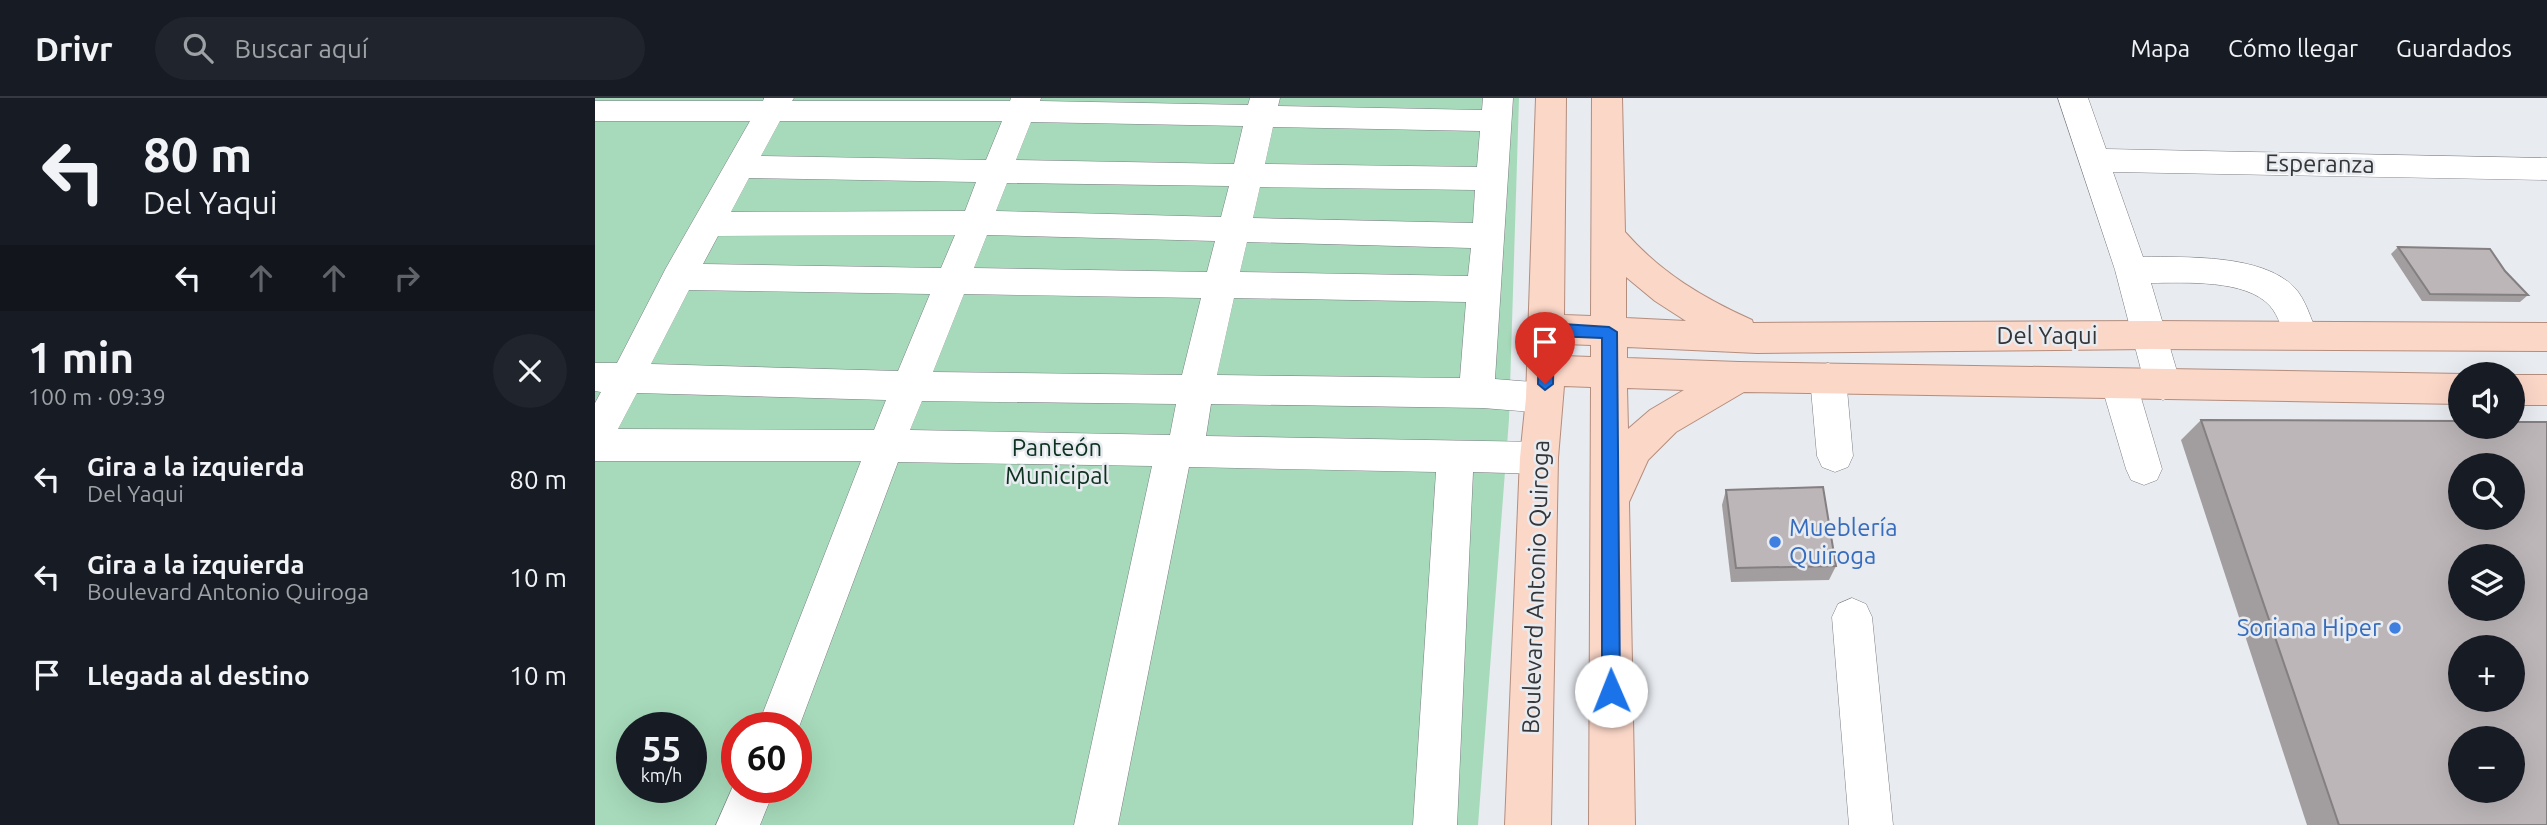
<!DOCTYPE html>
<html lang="es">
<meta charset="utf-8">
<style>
body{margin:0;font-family:Ubuntu,sans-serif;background:#20242c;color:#f1f3f6;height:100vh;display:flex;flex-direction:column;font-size:26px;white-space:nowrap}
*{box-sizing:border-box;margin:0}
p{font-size:23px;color:#9ea1a6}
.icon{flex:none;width:38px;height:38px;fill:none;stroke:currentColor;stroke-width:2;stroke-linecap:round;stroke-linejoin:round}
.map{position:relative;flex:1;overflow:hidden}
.panel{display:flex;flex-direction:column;background:#171b24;width:595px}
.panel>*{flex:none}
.top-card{background:#171b24;color:#f1f3f6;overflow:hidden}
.fabs{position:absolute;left:1853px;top:264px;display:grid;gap:14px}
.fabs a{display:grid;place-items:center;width:77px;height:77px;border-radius:50%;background:#171b24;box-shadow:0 7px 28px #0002;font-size:35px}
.speed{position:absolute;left:21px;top:614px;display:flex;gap:14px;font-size:35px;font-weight:700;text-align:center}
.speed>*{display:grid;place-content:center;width:91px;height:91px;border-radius:50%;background:#171b24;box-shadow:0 7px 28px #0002;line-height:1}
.speed small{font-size:18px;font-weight:400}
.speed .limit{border:10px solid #d22;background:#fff;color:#111}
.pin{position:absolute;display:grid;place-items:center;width:60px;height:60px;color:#fff;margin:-72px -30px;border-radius:50% 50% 50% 0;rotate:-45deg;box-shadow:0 0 7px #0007}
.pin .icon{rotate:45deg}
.me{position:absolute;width:77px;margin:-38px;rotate:359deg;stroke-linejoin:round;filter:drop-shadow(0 0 5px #0008)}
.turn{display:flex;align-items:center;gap:24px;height:147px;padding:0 28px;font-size:32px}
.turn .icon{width:91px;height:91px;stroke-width:2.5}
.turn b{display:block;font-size:49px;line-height:60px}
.lanes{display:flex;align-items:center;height:66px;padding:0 28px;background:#0003;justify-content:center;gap:35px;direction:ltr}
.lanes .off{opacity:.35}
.round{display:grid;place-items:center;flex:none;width:74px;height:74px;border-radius:37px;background:#20242c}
.headline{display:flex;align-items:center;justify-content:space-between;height:119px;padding:0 28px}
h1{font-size:42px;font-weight:700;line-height:52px}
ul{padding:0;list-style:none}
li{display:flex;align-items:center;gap:21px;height:98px;padding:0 28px}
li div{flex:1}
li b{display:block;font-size:26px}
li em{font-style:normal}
header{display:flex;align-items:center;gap:42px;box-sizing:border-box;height:98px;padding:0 35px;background:#171b24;border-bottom:2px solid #363941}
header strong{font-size:33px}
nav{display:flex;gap:38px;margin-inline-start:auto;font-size:24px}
.search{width:490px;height:63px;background:#20242c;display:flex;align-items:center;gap:18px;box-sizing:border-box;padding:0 24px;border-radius:38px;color:#9ea1a6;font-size:26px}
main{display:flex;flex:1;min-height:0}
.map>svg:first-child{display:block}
</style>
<header>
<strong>Drivr</strong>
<div class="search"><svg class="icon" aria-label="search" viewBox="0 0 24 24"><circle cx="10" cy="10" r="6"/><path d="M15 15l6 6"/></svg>Buscar aquí</div>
<nav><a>Mapa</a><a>Cómo llegar</a><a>Guardados</a></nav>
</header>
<main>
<section class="panel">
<div class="top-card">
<div class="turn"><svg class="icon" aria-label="left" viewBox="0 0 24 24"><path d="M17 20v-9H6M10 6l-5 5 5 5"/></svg><div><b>80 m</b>Del Yaqui</div></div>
<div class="lanes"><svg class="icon" aria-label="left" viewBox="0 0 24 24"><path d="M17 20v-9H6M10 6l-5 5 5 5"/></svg><svg class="icon off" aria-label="ahead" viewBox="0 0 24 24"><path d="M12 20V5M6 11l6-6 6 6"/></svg><svg class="icon off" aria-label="ahead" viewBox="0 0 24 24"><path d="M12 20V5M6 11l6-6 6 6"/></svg><svg class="icon off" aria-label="right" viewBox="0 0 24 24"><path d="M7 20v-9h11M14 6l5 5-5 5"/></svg></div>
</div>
<div class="headline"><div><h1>1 min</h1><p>100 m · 09:39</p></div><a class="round"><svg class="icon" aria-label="close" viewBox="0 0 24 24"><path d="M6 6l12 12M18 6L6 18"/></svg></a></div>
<ul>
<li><svg class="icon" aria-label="left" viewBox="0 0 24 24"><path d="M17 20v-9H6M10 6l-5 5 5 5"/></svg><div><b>Gira a la izquierda</b><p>Del Yaqui</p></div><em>80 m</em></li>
<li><svg class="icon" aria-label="left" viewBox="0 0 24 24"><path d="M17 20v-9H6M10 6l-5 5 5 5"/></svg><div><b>Gira a la izquierda</b><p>Boulevard Antonio Quiroga</p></div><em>10 m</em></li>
<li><svg class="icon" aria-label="arrive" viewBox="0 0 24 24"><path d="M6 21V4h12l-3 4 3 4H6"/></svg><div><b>Llegada al destino</b></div><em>10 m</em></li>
</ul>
</section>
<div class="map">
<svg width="1952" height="727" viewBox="0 0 1952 727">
<rect width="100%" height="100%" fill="#e8ebf0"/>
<path fill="#a6daba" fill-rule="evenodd" d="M 0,0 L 924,0 L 914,321 L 883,727 L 0,727 ZM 37,630 L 96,630 L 96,690 L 37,690 ZM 142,630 L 201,630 L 201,690 L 142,690 Z"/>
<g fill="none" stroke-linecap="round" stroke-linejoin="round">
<g stroke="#7c7e83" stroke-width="1">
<g id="minor">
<path d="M 169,0 L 199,0 L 197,3 L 415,3 L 416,0 L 446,0 L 445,3 L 653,7 L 655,0 L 685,0 L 683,8 L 887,12 L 888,0 L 918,0 L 900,281 L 950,285 L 963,290 L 968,300 L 963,310 L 950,315 L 888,310 L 616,306 L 611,338 L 944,344 L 957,349 L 962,360 L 957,371 L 944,376 L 878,374 L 862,727 L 818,727 L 841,374 L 594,369 L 523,727 L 479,727 L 557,368 L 303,364 L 201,637 L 201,630 L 162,630 L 266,363 L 0,363 L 0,305 L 6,294 L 0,293 L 0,265 L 22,265 L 71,170 L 155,23 L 0,23 L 0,3 L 168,3 ZM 185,23 L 407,23 L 391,62 L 166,58 ZM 436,24 L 648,28 L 639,66 L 421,62 ZM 678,29 L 885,33 L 882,69 L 670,66 ZM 154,80 L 381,84 L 370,113 L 136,114 ZM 412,85 L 634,88 L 626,119 L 401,113 ZM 665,89 L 880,92 L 878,125 L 658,120 ZM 360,137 L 346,170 L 108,166 L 123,138 ZM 392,137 L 620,143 L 612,174 L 379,170 ZM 652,144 L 876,150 L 873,178 L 645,174 ZM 94,192 L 335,196 L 303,273 L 56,266 ZM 369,196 L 606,200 L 587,277 L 338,274 ZM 639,200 L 871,204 L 865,280 L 622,277 ZM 42,295 L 291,302 L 279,332 L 23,331 ZM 327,303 L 581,306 L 575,337 L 315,332 Z"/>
<path d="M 1463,0 L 1493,0 L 1511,51 L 1952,60 L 1952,82 L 1518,74 L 1548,159 C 1590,159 1667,156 1699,189 C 1711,201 1716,222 1723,237 L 1718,247 L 1706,251 L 1694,247 C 1688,235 1684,218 1675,208 C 1651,181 1590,185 1556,185 L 1586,287 L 1580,297 L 1568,302 L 1556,297 L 1550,287 L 1520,172 Z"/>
<polygon points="1233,265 1245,270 1251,280 1258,358 1253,369 1240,374 1227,369 1222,358 1215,280 1221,270"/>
<polygon points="1524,271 1536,276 1542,286 1567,371 1562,382 1549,387 1536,382 1531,371 1506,286 1512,276"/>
<polygon points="1257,500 1271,506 1277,519 1298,727 1254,727 1237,519 1243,506"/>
<polygon points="142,679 142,690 180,690 165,727 121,727"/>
</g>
</g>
<g stroke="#b48d7d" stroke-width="2">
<g id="major">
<path d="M 941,0 L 971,0 L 969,217 L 996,218 L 997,0 L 1027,0 L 1030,134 C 1066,175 1108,200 1157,222 L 1158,225 L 1554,223 L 1952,225 L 1952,253 L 1554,251 L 1162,255 L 1032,249 L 1032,260 L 1144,264 L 1869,276 L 1866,276 L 1866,306 L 1149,294 L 1081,334 L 1053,362 L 1034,404 L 1040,727 L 994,727 L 996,289 L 969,288 L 963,360 L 956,727 L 910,727 L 925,360 L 931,300 ZM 1031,179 L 1060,203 L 1091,223 L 1031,220 ZM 969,246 L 996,247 L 996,259 L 969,258 ZM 1032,290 L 1089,292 L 1055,312 L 1033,331 Z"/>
<rect x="1918" y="277" width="34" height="30"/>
</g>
</g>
<use href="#minor" fill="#fff" fill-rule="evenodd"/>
<use href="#major" fill="#fbd7c8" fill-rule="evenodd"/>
</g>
<g fill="#a29d9e">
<polygon points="1803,149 1910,173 1933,197 1925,204 1827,203 1796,156"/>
<polygon points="1606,322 1952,727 1712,727 1586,342"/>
<polygon points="1131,392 1241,468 1234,482 1136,484 1127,407"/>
</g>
<g fill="#bcb6b8" stroke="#847f81" stroke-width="2" fill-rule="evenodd">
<polygon points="1803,149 1895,151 1910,173 1933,197 1835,196"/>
<path d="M 1606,322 L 1866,323 L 1866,329 L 1918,329 L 1918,324 L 1952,324 L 1952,727 L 1744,727 ZM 1866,368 L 1918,368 L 1918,420 L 1866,420 ZM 1866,458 L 1918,458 L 1918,511 L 1866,511 ZM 1866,550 L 1918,550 L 1918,602 L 1866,602 ZM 1866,640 L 1918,640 L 1918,693 L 1866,693 Z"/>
<polygon points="1228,389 1241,468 1141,470 1131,392"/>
</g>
<polygon fill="#1a73e8" stroke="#114b97" stroke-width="2" points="952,225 1014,229 1022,234 1025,593 1022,600 1016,602 1010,600 1007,593 1007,240 959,238 958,286 950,292 943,286 944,231"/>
<g fill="#3f7fe0" stroke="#e8ebf0" stroke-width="2.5">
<circle cx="1180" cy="444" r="7"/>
<circle cx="1800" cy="530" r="7"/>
</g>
<g text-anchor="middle" stroke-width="5" stroke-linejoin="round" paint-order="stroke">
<g font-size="24" fill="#343537" stroke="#e8ebf0">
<text transform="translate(1725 66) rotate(1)" y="8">Esperanza</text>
<text x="1452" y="246">Del Yaqui</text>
<text transform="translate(941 489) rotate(-88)" y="8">Boulevard Antonio Quiroga</text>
</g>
<g font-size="24" fill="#0d321f" stroke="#e8ebf0">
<text x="462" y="358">Panteón<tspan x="462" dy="28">Municipal</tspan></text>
</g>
<g font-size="24" fill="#366cbe" stroke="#e8ebf0" text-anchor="start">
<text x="1194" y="438">Mueblería<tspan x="1194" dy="28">Quiroga</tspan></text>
<text x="1786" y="538" text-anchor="end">Soriana Hiper</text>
</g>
</g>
</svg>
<div class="fabs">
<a><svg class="icon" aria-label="sound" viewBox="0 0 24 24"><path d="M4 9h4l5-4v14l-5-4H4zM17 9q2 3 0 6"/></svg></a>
<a><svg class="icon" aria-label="search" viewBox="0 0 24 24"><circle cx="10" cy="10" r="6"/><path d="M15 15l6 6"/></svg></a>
<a><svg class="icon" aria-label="layers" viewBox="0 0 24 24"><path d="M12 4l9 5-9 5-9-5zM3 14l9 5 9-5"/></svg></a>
<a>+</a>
<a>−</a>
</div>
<div class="speed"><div>55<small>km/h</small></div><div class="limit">60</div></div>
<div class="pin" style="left:950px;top:286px;background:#d93025"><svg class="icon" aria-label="arrive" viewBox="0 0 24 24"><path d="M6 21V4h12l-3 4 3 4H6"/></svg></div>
<svg class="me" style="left:1016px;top:593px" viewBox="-20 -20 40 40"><circle r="19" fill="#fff"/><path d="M0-13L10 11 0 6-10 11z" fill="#1a73e8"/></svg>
</div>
</main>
